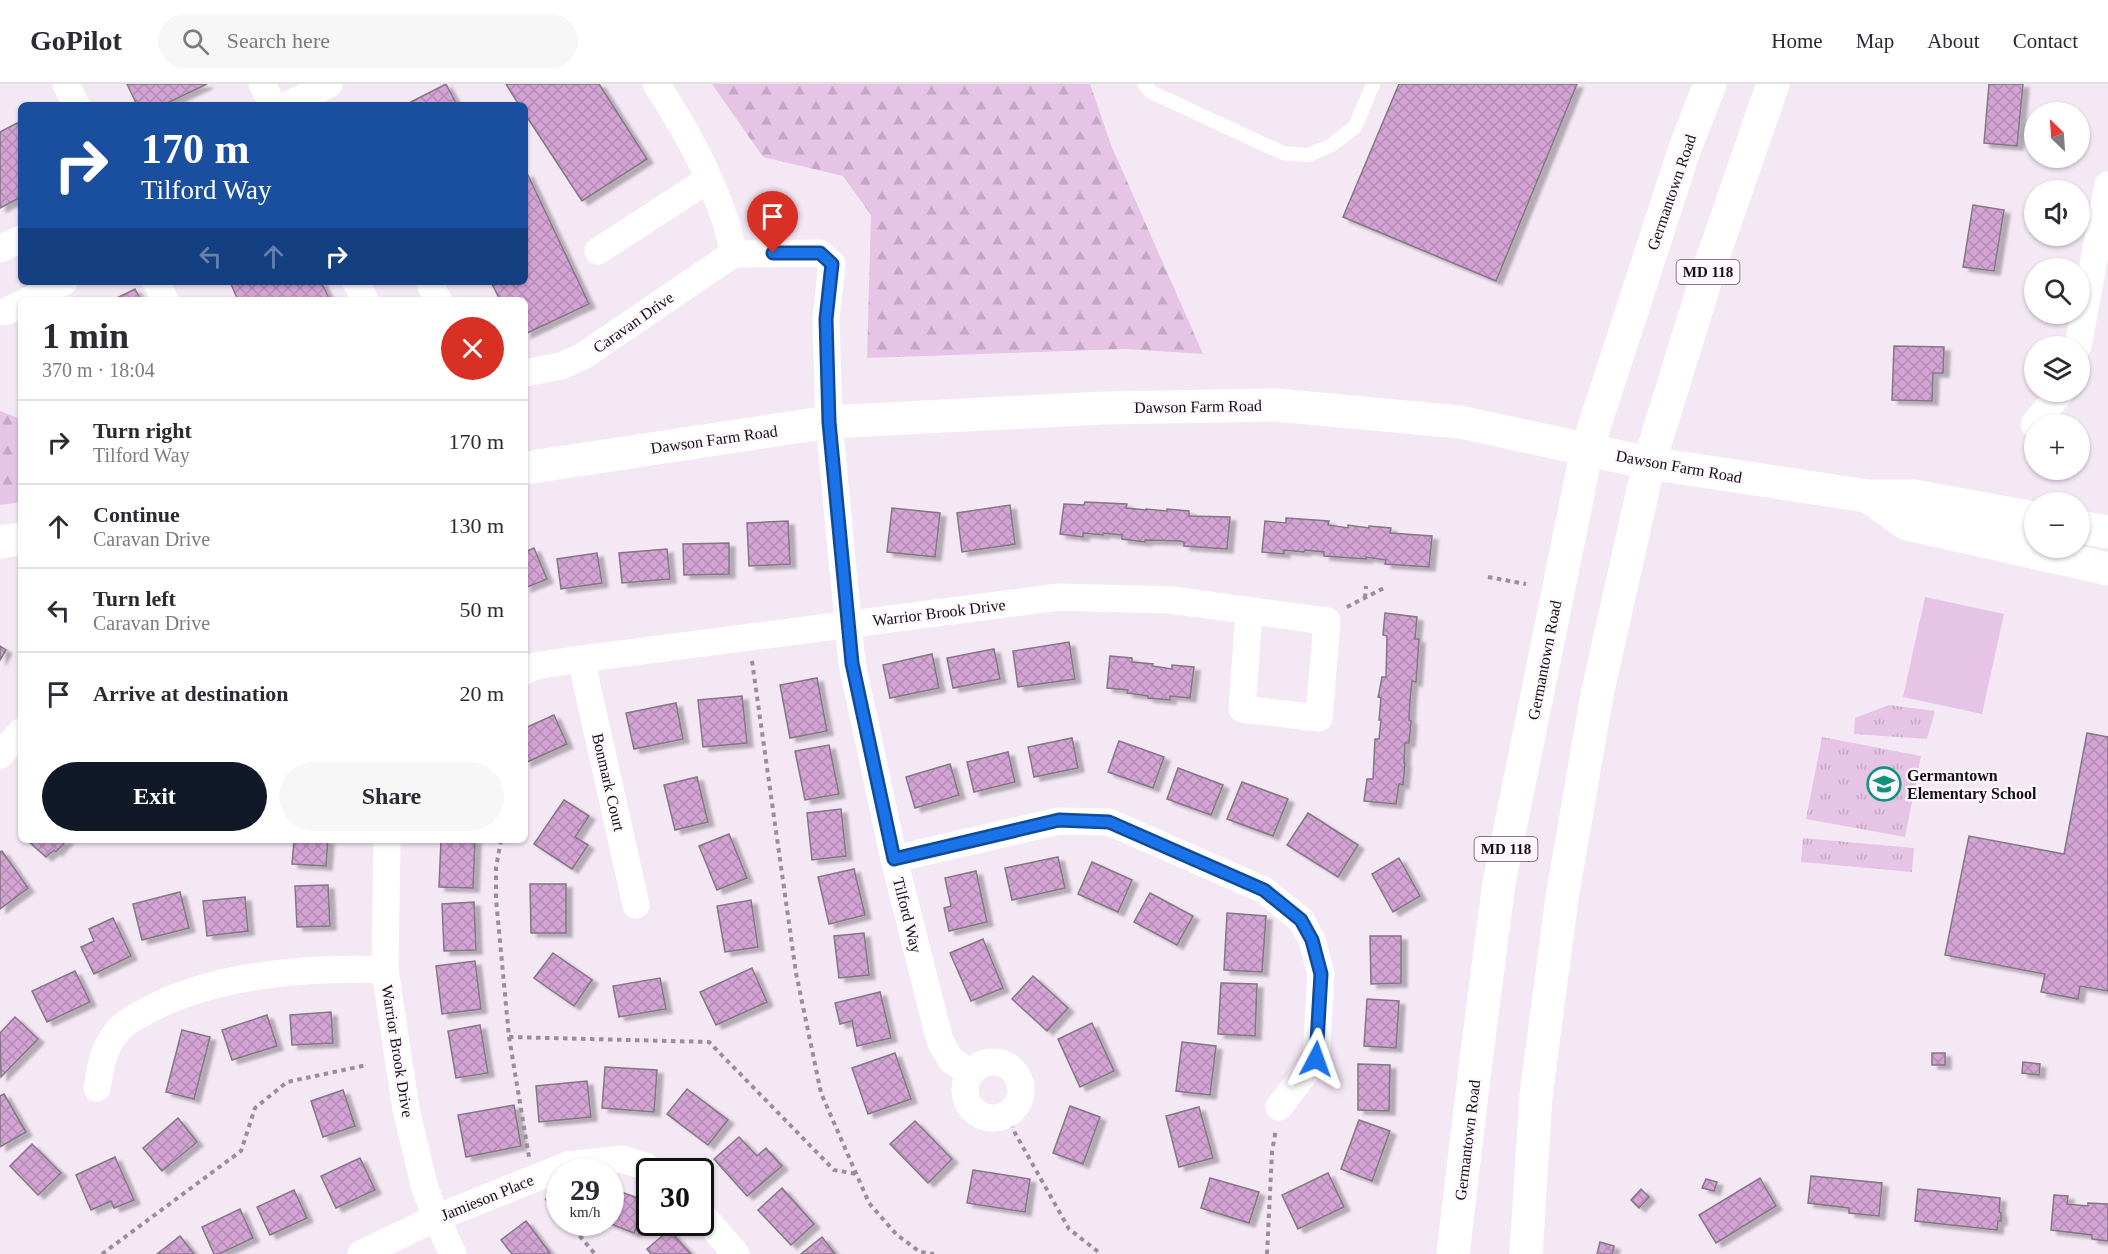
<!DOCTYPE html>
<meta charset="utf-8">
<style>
body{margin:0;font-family:"Times New Roman",serif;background:#f7f7f7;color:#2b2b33;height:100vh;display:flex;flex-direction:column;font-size:22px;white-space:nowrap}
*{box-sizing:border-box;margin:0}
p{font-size:20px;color:#7c7c81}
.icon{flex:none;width:33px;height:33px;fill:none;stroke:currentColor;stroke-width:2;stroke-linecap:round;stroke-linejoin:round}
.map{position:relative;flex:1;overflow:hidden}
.panel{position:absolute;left:18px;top:213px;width:510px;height:546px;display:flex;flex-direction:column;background:#fff;border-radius:9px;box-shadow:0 2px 4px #0004}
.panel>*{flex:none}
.banner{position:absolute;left:18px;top:18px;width:510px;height:183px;border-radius:9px;box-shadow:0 2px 4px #0004;background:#1a4fa0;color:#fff;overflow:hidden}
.needle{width:39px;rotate:335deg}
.tools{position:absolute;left:2024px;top:18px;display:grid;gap:12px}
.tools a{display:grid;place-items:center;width:66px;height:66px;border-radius:50%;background:#fff;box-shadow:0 2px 4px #0004;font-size:30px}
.speed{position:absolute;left:546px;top:1074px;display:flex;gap:12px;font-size:30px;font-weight:700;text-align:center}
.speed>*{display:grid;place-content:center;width:78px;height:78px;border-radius:50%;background:#fff;box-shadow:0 2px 4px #0004;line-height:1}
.speed small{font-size:15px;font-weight:400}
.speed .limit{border:3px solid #111;border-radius:9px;background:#fff;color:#111}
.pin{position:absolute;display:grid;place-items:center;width:51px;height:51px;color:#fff;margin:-62px -26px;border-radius:50% 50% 50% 0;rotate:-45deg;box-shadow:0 0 6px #0007}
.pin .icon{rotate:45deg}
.me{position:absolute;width:66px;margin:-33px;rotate:4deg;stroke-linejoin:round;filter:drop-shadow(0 0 4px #0008)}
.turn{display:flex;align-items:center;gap:21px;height:126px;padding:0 24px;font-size:27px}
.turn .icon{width:78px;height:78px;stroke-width:2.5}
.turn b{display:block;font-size:42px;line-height:51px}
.lanes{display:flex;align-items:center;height:57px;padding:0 24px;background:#0003;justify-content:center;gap:30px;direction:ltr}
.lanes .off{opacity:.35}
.round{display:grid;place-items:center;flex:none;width:63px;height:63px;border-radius:32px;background:#f7f7f7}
.summary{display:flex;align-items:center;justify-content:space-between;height:102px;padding:0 24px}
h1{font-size:36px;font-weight:800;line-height:45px}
.action{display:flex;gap:12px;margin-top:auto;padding:12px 24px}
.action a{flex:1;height:69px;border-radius:36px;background:#111827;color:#fff;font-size:24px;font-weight:800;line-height:69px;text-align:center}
.action a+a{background:#f7f7f7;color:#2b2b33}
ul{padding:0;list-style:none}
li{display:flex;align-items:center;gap:18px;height:84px;padding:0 24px;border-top:2px solid #e1e1e2}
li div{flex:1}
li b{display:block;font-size:22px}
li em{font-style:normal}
header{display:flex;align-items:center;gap:36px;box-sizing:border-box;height:84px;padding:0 30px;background:#fff;border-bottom:2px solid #e1e1e2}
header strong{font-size:28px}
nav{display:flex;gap:33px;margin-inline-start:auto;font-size:21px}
.search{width:420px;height:54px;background:#f7f7f7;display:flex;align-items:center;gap:15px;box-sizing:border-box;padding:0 21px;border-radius:33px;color:#7c7c81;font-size:22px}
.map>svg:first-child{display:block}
</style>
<header>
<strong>GoPilot</strong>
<div class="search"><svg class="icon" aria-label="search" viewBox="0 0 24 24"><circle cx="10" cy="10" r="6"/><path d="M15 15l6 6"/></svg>Search here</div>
<nav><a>Home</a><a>Map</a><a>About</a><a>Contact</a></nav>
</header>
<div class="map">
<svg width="2108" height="1170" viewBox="0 0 2108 1170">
<defs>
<pattern id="forest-firs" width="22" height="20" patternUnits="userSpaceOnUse" patternTransform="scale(1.5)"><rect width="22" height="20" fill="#e5c4e6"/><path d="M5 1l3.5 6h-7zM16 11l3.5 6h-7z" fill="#c4a7c4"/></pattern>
<pattern id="park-tufts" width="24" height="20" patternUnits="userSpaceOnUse" patternTransform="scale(1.5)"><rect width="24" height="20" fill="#e5c4e6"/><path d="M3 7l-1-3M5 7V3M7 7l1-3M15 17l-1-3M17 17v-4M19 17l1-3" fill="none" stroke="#c4a7c4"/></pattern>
<pattern id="building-cross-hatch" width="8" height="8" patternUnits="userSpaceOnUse" patternTransform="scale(1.5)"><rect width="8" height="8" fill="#d3a3d4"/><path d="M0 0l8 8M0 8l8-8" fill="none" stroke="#b48bb5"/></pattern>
<filter id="shadow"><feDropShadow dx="6" dy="4" stdDeviation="1.5" flood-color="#0004"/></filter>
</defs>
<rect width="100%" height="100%" fill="#f5e8f5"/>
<polygon fill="#e5c4e6" points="1925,513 2004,530 1982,630 1903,613"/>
<g fill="url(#forest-firs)">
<polygon points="712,0 1090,0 1111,61 1203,270 1126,265 867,274 871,131 843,92 763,73"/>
<polygon points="0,327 21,335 21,418 0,421"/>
</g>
<g fill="url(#park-tufts)">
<polygon points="1889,621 1935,627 1927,655 1854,650 1855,634"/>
<polygon points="1822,653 1921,672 1905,753 1806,735"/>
<polygon points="1803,754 1914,764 1912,788 1801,778"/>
</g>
<g fill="url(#building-cross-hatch)" stroke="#837783" stroke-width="1.5" filter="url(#shadow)">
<polygon points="127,0 207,0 163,21 137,21"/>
<polygon points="446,0 457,21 405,21"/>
<polygon points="506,0 599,0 647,75 582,117 525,30 525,21 519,21"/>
<polygon points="1399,0 1577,0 1496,197 1343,133"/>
<polygon points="1989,0 2023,0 2017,62 1984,59"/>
<polygon points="21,37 21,113 0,124 0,48"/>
<polygon points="527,89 589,220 525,250 525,216 500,216 491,198 525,198 525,90"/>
<polygon points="1973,121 2004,126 1994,187 1963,183"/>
<polygon points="230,198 321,198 330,216 238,216"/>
<polygon points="135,205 141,216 113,216"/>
<polygon points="1894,262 1944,263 1943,289 1933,289 1932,317 1892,316"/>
<polygon points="1085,418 1127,420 1126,424 1146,426 1146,425 1167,427 1167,425 1189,427 1189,432 1230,433 1227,465 1184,462 1184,458 1180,457 1145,456 1145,458 1122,455 1122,451 1103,449 1103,451 1083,449 1083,453 1060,450 1064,420 1084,421"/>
<polygon points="1010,421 1015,460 962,468 957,429"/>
<polygon points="892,424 940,429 935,473 887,468"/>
<polygon points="1286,434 1329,437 1328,441 1348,444 1348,441 1369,444 1369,442 1391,444 1390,449 1432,452 1429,483 1385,480 1386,476 1366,473 1366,475 1324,472 1324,468 1305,466 1304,468 1284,466 1284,470 1262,468 1265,437 1286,439"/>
<polygon points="788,437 790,480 749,482 747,439"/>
<polygon points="729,459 729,490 684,491 683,460"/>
<polygon points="534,464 547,495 525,504 525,468"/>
<polygon points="667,465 670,495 622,499 619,469"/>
<polygon points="597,469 602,499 561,505 557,475"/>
<polygon points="1385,529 1417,533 1415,555 1419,555 1416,598 1412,597 1410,616 1409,636 1411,637 1409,659 1405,659 1404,679 1405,679 1403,701 1399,700 1396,720 1364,717 1367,695 1373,695 1375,655 1379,655 1381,636 1379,636 1381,614 1378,613 1379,609 1382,593 1386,593 1387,552 1383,551"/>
<polygon points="1069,558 1075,595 1018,603 1013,567"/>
<polygon points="0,562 6,566 0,576"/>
<polygon points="994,565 1000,595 953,604 947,574"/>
<polygon points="932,570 939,604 890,614 883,581"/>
<polygon points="1110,572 1132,574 1132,578 1153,580 1152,582 1172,585 1172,581 1194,583 1190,614 1170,612 1170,616 1148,614 1148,612 1127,609 1128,606 1107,604"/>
<polygon points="817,594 827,647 790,654 780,601"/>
<polygon points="742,612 747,659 703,663 698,616"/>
<polygon points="676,619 683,655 634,665 626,629"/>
<polygon points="554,631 567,660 525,679 525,644"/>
<polygon points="2087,649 2108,653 2108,907 2080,902 2078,915 2041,908 2045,890 1945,871 1969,752 2064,770"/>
<polygon points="1072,654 1078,684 1034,693 1028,663"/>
<polygon points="1119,657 1164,673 1153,704 1108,688"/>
<polygon points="829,661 839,710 805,716 795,667"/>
<polygon points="1008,668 1015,698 974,708 967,678"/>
<polygon points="950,680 959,711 915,724 906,693"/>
<polygon points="1178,684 1223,701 1211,731 1167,715"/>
<polygon points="697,693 708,738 675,746 664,701"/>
<polygon points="1242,698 1288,715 1273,752 1227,735"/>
<polygon points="564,716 589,732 575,753 588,761 572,785 534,760"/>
<polygon points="841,725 846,772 812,776 807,729"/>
<polygon points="1308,729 1358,761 1338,793 1287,761"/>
<polygon points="729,750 747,794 717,806 699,762"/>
<polygon points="27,756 67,756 56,768 54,766 46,773"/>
<polygon points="294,756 328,756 326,782 292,780"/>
<polygon points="441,756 475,756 473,804 439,803"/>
<polygon points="2,767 28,804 0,825 0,768"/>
<polygon points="1058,773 1065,804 1012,816 1005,784"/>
<polygon points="1399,774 1420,812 1393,828 1372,790"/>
<polygon points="1092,778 1132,796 1118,828 1078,810"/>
<polygon points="854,785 865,831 829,840 818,793"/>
<polygon points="976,787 987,838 949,847 944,824 951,822 945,794"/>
<polygon points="530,800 566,800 566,849 531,849"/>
<polygon points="328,801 330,842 297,843 295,802"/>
<polygon points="180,808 189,844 142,856 133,820"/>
<polygon points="1150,809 1193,832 1177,861 1134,838"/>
<polygon points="245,813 248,847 207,852 203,817"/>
<polygon points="751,816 758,863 725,868 717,822"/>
<polygon points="474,818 476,866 444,867 442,820"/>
<polygon points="1227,829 1266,832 1262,888 1224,886"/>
<polygon points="113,834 131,872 94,890 81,863 94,857 89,845"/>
<polygon points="864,849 869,891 839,894 834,852"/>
<polygon points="1370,852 1401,852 1401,899 1371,900"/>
<polygon points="983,855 1003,904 971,917 950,869"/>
<polygon points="553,869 592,896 574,922 534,894"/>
<polygon points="475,877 481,925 442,930 436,882"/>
<polygon points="752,884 767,918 716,941 700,908"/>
<polygon points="75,887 90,918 47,938 32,907"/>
<polygon points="1033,892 1068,924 1047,947 1012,915"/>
<polygon points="660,894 666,925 619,933 613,902"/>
<polygon points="1221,899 1257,900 1255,952 1218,950"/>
<polygon points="880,908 891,954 857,962 852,937 840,940 835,919"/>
<polygon points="1367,915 1399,917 1396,964 1364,962"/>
<polygon points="331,928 333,959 292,961 290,931"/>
<polygon points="267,931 277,962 232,976 222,946"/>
<polygon points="15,933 38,955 1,993 0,949"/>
<polygon points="1092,939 1114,987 1080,1003 1058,955"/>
<polygon points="480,941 488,989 456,994 448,947"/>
<polygon points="182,946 210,953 194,1015 166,1008"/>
<polygon points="1182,958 1216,962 1210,1011 1176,1007"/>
<polygon points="895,969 911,1015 868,1030 852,984"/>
<rect x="1932" y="969" width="13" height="12"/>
<polygon points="2023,978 2040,980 2039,991 2022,989"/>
<polygon points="1358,980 1390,981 1389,1027 1358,1026"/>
<polygon points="605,983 657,986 654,1028 602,1024"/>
<polygon points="587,997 591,1033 539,1038 536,1002"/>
<polygon points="687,1005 728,1036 708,1061 667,1030"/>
<polygon points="343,1006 355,1042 323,1053 311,1017"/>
<polygon points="4,1010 26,1048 0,1063 0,1012"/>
<polygon points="514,1021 521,1062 466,1073 458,1031"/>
<polygon points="1070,1022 1100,1033 1083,1080 1053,1069"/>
<polygon points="1199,1023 1213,1074 1179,1083 1166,1032"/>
<polygon points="178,1034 197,1058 162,1087 143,1064"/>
<polygon points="1359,1036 1390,1047 1372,1097 1341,1085"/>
<polygon points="915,1037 952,1075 928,1099 890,1060"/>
<polygon points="739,1053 757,1072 766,1064 782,1082 747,1112 714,1075"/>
<polygon points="32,1060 61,1089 38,1111 10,1082"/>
<polygon points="115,1073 134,1116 114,1124 111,1117 91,1126 76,1091"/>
<polygon points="360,1074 375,1106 336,1124 321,1092"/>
<polygon points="973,1086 1030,1095 1025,1128 967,1119"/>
<polygon points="1328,1089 1344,1123 1298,1145 1282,1111"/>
<polygon points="1811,1092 1882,1099 1879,1132 1849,1129 1849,1124 1808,1119"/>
<polygon points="1210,1094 1259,1108 1249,1139 1201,1124"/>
<polygon points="1760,1094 1776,1122 1716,1159 1699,1131"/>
<polygon points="1706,1095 1717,1098 1714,1107 1702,1104"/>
<polygon points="610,1104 646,1117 634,1149 606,1138 610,1138"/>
<polygon points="782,1104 814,1140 791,1161 758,1126"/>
<polygon points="1641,1105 1649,1113 1639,1124 1631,1116"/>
<polygon points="1918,1105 2000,1114 1999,1128 2001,1129 2001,1137 1998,1137 1997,1146 1915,1137"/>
<polygon points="294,1106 307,1134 270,1151 257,1123"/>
<polygon points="2054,1111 2068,1112 2067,1120 2088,1122 2088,1119 2108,1120 2108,1157 2092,1155 2092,1151 2051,1146"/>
<polygon points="240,1125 253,1154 219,1170 214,1170 202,1143"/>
<polygon points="526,1137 550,1169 549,1170 512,1170 501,1156"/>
<polygon points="669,1146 691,1170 651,1170 647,1165"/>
<polygon points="180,1152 194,1170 157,1170"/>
<polygon points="822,1153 835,1170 801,1170"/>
<polygon points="1600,1158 1614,1162 1612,1170 1597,1170"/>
</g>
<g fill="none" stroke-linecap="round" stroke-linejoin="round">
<g stroke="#998f99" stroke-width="4" stroke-dasharray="4.5 4.5" stroke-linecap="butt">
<polyline points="1488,493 1526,500"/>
<polyline points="1365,514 1366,502"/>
<polyline points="1347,523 1384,504"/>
<polyline points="752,577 796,889 821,1009 869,1119 896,1150 920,1168 934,1170"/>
<polyline points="501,756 496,784 496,815 509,953 529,1073"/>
<polyline points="509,953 709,958 834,1086 857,1090"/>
<polyline points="1007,1031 1015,1049 1069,1145 1101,1170"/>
<polyline points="546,1114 560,1129"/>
<polyline points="568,1138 595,1170"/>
<polyline points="102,1170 241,1067 255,1024 287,998 367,981"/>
<polyline points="1267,1170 1272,1068 1276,1045"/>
</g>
<polyline stroke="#fff" stroke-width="14" points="1144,0 1151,8 1283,69 1308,71 1330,62 1355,43 1373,0"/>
<g stroke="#fff" stroke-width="27">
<polyline points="66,0 76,21"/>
<polyline points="262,0 273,21"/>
<polyline points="288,21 329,0"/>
<polyline points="0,165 21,155"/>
<polyline points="598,167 709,95"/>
<polyline points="733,170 820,169 832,180 826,235 829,338 852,579 894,775 940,957 951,976 970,989"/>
<polyline points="156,198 165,216"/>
<polyline points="356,198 365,216"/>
<polyline points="429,198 438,216"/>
<polyline points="29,216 64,198"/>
<polyline points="5,228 21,220"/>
<polyline points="2078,262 2108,101"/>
<path d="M 525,289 L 561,282 L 583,272 L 733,170 C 730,147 724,132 716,112 C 700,71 680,36 656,0"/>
<polyline points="2034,340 2061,308"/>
<polyline points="581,575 636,821"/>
<polyline points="525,587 535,582 581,575 1059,513 1171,516 1327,537 1319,634 1242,625 1249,527"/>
<polyline points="0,671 21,648"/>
<polyline points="387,756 385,886 406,1025 424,1101 436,1134 453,1170"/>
<polyline points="894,775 1059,737 1109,738 1264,806 1301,836 1312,856 1321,890 1316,975 1279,1023"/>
<circle cx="993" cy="1006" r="28"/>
<path d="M 97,1004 C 101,983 102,967 116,949 C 123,939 134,934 145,928 C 212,890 310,883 385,886"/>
<polyline points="700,1128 736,1170"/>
<polyline points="361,1170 436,1134 568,1081 622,1075 645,1082 652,1088"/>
</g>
<g stroke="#fff" stroke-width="33">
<polyline points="525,384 829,338 1103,324 1276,321 1460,338 1649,379 1867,412 1914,412 2034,434"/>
<polyline points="1867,412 1907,440 2108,485"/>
<polyline points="2079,443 2108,448"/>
<polyline points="0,458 21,455"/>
</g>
<g stroke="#fff" stroke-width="33">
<polyline points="1453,1170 1476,976 1499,799 1587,365 1685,64 1710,0"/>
<polyline points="1526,1170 1536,1012 1562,814 1597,611 1649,379 1711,179 1773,0"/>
</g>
</g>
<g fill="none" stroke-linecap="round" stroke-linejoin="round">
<g stroke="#114b97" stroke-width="15">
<polyline id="route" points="773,169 820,169 832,180 826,235 829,338 852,579 894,775 1059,736 1109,738 1264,806 1301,836 1312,856 1321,890 1316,975"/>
</g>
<use href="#route" stroke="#1a73e8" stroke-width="10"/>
</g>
<defs>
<g id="school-ring" transform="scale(1.725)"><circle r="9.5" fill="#fef8fe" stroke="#10937b" stroke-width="1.5"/><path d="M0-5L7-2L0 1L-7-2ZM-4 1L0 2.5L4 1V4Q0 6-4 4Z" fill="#10937b"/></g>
</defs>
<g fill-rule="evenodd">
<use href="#school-ring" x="1884" y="700"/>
</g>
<g text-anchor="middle" stroke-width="4.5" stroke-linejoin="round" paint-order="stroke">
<g fill="#fef8fe" stroke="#5a555a" stroke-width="1.5">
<rect x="1676.5" y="176" width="63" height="24" rx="4.5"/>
<rect x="1474.5" y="753" width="63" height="24" rx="4.5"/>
</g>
<g font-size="15" font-weight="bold" fill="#130f13">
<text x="1708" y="193">MD 118</text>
<text x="1506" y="770">MD 118</text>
</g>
<g font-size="16" fill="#130f13" stroke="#fef8fe">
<text transform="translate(1671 108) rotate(-71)" y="6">Germantown Road</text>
<text transform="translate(633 238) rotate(-35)" y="6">Caravan Drive</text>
<text transform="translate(1198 322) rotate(-1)" y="6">Dawson Farm Road</text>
<text transform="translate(714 355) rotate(-8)" y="6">Dawson Farm Road</text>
<text transform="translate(1679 382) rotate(10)" y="6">Dawson Farm Road</text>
<text transform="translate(939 528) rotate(-7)" y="6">Warrior Brook Drive</text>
<text transform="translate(1544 576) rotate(-79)" y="6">Germantown Road</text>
<text transform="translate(609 698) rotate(77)" y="6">Bonmark Court</text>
<text transform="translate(908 831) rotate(76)" y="6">Tilford Way</text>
<text transform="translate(398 967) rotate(81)" y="6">Warrior Brook Drive</text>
<text transform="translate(1467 1056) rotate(-83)" y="6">Germantown Road</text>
<text transform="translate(487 1113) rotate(-22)" y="6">Jamieson Place</text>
</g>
<g font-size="16" font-weight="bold" fill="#130f13" stroke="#fef8fe" text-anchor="start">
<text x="1907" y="697">Germantown<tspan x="1907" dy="18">Elementary School</tspan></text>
</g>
</g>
</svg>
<div class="tools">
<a><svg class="needle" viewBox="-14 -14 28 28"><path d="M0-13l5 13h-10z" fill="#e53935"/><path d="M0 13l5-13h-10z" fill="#7c7c81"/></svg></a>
<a><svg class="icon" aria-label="sound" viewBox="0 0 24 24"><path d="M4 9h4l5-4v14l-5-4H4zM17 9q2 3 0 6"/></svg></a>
<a><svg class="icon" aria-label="search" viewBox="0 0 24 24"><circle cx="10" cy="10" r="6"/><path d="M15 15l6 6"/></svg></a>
<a><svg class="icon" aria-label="layers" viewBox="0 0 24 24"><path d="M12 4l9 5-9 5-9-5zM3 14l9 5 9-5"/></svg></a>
<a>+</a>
<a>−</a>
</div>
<div class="speed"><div>29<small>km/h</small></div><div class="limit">30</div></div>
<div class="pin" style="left:773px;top:169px;background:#d93025"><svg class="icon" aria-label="arrive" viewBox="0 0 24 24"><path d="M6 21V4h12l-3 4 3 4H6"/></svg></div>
<svg class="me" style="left:1316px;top:975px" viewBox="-20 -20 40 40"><path d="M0-17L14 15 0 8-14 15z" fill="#1a73e8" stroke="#fff" stroke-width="4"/></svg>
<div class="banner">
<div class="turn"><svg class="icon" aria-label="right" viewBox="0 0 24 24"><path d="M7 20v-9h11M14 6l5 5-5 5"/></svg><div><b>170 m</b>Tilford Way</div></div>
<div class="lanes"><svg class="icon off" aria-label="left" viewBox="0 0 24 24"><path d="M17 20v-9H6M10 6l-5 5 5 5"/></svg><svg class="icon off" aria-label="ahead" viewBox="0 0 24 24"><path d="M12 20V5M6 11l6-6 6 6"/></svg><svg class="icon" aria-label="right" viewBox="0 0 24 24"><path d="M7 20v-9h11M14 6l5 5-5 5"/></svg></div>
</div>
<section class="panel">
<div class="summary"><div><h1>1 min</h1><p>370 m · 18:04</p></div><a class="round" style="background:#d93025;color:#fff"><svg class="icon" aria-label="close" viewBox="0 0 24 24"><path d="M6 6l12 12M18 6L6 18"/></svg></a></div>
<ul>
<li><svg class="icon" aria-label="right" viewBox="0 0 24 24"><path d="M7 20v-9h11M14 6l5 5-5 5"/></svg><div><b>Turn right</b><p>Tilford Way</p></div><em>170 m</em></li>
<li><svg class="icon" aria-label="ahead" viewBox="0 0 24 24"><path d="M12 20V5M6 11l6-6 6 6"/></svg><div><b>Continue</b><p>Caravan Drive</p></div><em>130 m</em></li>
<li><svg class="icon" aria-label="left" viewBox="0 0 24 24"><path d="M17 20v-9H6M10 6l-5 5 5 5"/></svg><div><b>Turn left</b><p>Caravan Drive</p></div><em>50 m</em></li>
<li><svg class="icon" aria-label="arrive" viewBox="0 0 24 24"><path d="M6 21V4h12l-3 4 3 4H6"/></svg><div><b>Arrive at destination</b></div><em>20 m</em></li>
</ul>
<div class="action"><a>Exit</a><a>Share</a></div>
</section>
</div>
